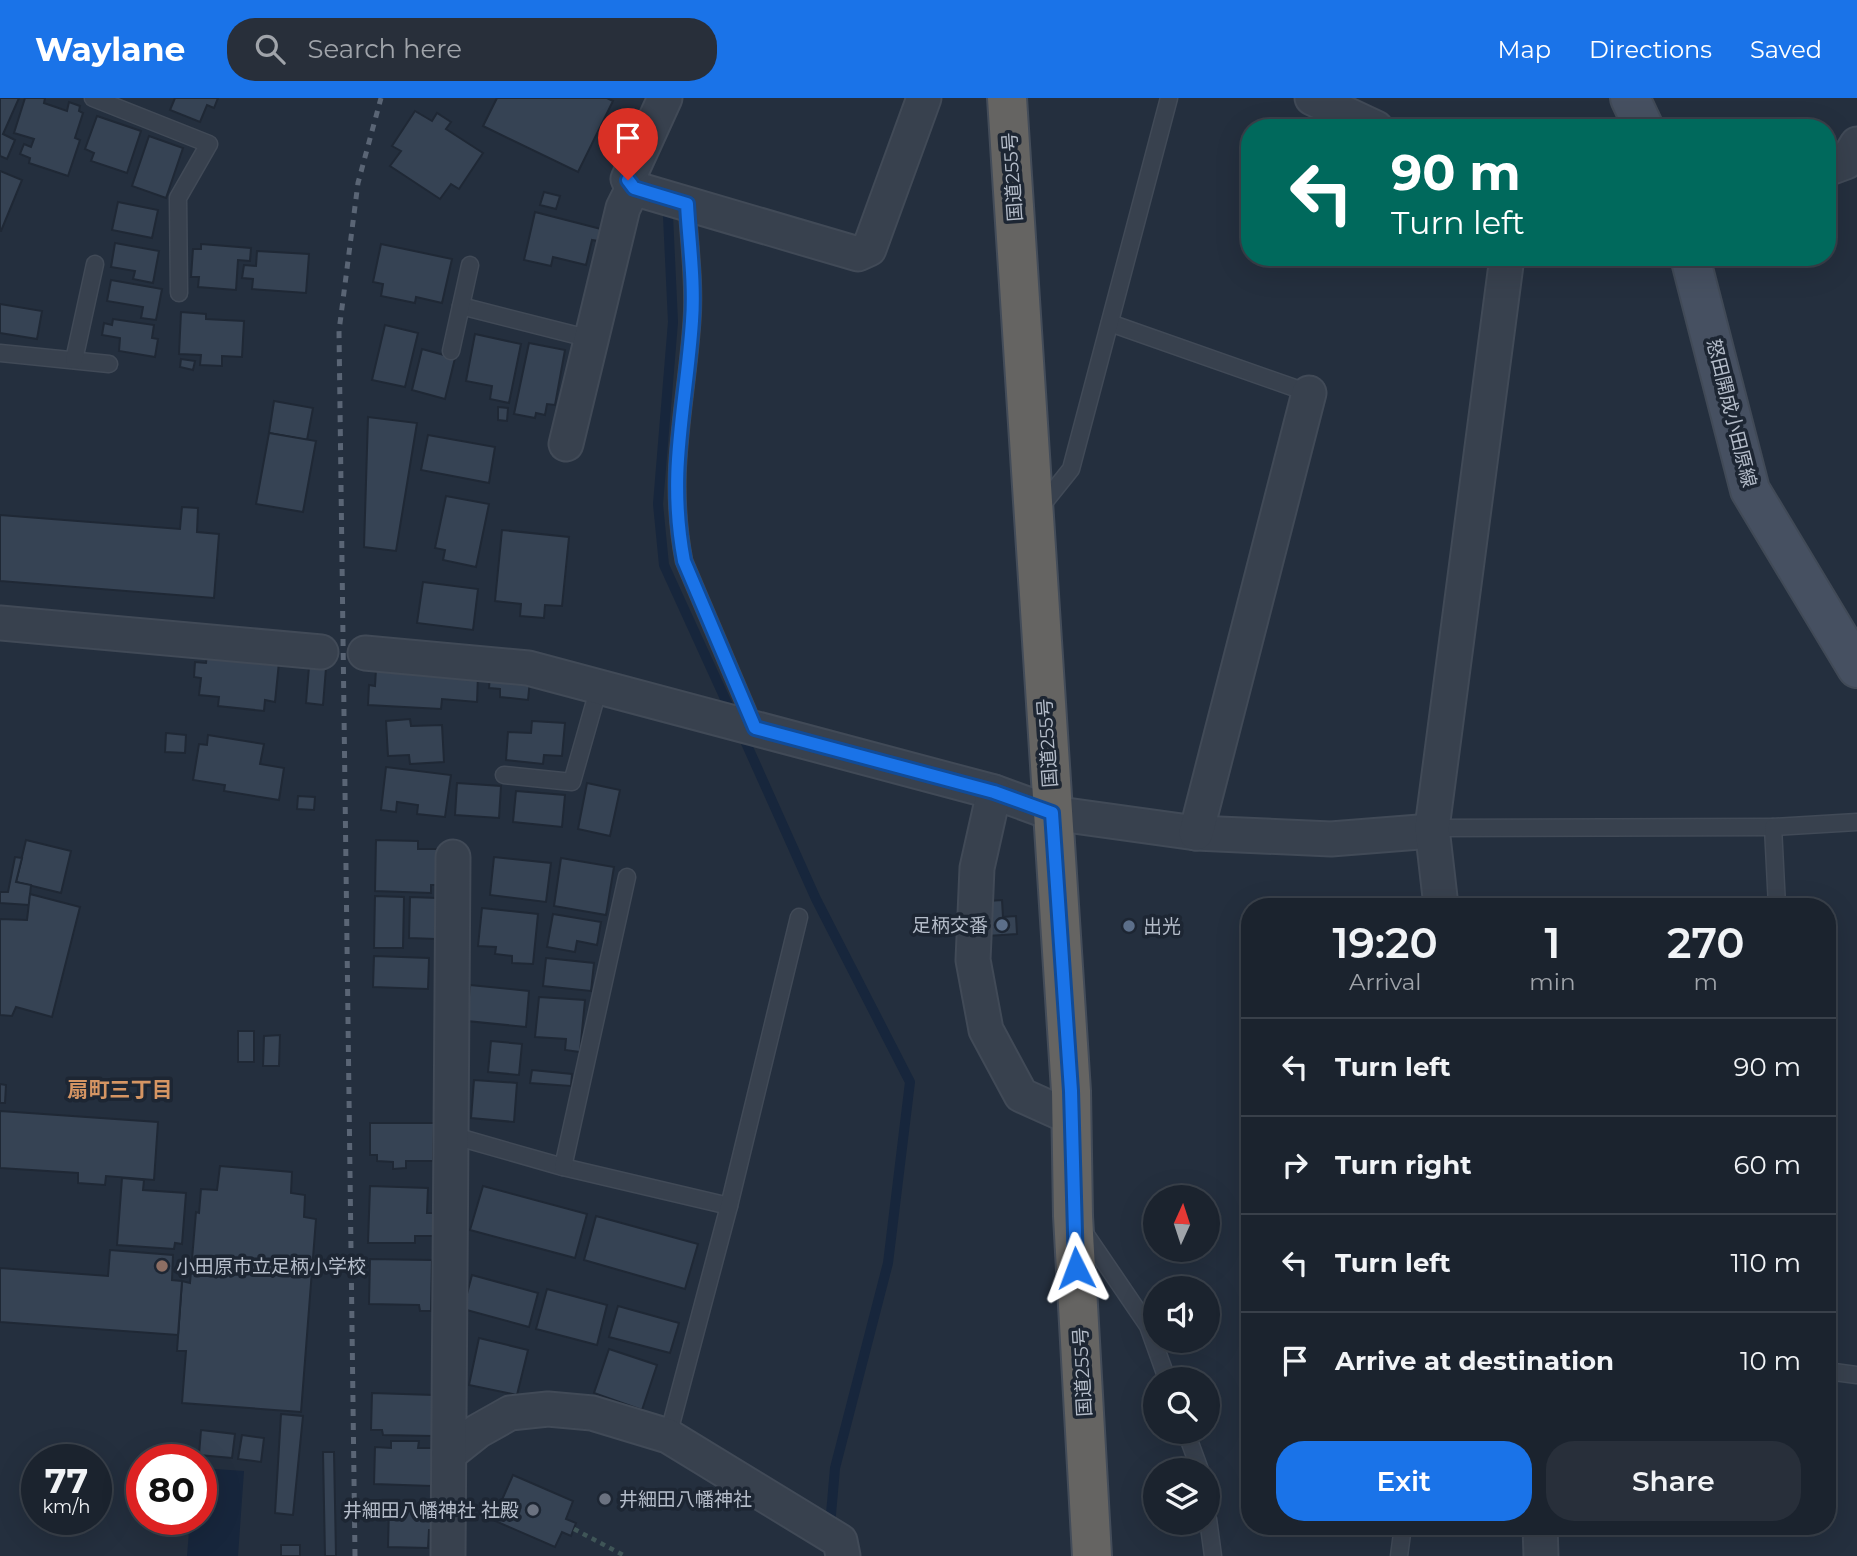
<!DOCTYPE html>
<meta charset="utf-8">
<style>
body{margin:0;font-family:Montserrat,"Noto Sans JP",sans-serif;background:#282f3a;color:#f1f3f6;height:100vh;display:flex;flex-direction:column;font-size:26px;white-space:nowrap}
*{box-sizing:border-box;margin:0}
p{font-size:23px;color:#a0a4aa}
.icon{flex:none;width:38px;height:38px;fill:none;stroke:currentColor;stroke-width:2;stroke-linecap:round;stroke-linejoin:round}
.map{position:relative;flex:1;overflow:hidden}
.details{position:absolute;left:1241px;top:800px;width:595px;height:637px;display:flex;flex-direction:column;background:#1b232e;border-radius:28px;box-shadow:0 7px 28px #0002,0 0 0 2px #39404a}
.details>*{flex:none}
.banner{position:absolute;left:1241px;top:21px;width:595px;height:147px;border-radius:28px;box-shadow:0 7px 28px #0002,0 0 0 2px #39404a;background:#00695c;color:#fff;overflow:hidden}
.needle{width:46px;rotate:3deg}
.fabs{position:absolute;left:1143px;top:1087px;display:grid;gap:14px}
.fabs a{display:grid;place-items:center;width:77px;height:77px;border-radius:50%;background:#1b232e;box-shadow:0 7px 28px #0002,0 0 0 2px #39404a;font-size:35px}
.speed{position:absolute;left:21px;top:1346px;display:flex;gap:14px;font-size:35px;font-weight:700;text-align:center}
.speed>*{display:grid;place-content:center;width:91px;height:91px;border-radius:50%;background:#1b232e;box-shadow:0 7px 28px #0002,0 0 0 2px #39404a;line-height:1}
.speed small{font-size:18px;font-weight:400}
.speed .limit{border:10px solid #d22;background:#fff;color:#111}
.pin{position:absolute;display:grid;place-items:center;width:60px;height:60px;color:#fff;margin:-72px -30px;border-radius:50% 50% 50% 0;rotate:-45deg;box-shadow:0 0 7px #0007}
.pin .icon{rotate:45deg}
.me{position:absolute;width:77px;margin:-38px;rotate:357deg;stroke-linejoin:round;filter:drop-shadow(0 0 5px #0008)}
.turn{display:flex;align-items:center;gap:24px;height:147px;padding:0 35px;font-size:32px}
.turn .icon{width:91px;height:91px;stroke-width:2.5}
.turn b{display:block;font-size:49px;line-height:60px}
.eta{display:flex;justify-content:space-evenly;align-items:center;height:119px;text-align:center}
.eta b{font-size:42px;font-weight:600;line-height:49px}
.action{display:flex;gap:14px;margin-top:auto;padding:14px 35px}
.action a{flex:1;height:80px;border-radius:28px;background:#1a73e8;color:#fff;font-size:28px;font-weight:600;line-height:80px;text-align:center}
.action a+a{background:#282f3a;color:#f1f3f6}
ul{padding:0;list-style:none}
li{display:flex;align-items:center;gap:21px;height:98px;padding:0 35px;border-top:2px solid #39404a}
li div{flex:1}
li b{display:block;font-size:26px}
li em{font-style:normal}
header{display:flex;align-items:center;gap:42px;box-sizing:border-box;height:98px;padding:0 35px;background:#1a73e8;color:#fff}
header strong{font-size:33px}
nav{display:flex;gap:38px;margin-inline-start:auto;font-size:24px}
.search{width:490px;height:63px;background:#282f3a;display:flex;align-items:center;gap:18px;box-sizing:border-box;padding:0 24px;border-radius:28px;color:#a0a4aa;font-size:26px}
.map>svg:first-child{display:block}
</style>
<header>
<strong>Waylane</strong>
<div class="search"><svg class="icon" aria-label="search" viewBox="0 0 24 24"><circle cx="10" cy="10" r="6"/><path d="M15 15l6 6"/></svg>Search here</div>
<nav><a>Map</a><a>Directions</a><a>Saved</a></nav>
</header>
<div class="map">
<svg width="1857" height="1458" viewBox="0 0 1857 1458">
<rect width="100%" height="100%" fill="#242f3e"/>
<polygon fill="#17263c" points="201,1370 244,1373 238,1458 187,1458 190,1421 201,1421"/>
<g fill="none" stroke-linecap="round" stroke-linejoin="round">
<g stroke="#17263c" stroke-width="10">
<polyline points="668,118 673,224 658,406 664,467 732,616"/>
<polyline points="742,636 816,801 910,984 888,1165 835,1370 830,1428"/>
</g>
</g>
<g fill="#364354" stroke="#1f2835" stroke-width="2">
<polygon points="0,0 19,0 3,36 15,42 7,61 0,58"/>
<polygon points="25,0 45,0 44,5 67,13 69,4 80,8 79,13 83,15 75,40 80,42 68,78 29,65 30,60 20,56 24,46 31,49 34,41 14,35"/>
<polygon points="175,0 218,0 214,10 207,7 200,24 170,12"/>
<polygon points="497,0 607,0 613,3 578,74 483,28"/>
<polygon points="415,13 432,23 437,15 451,24 446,31 483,55 459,91 451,86 440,101 390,68 401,53 392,48"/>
<polygon points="97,18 141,33 127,75 91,63 94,55 85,51"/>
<polygon points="149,38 183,50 166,100 132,88"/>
<polygon points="0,73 22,82 1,133 0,133"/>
<polygon points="544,94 560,98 556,111 540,107"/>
<polygon points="118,104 158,112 152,140 112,132"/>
<polygon points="535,114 601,131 598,143 592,142 586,167 553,159 551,168 524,162"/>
<polygon points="115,145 159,153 153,185 133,181 135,173 111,169"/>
<polygon points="201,146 251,150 250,163 238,162 236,192 198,189 199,179 191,179 193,151 201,151"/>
<polygon points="381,146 452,161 442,205 416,199 415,205 381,198 383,186 373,184"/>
<polygon points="257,153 309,156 306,195 252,191 253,181 242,180 244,167 256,168"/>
<polygon points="111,182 162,191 156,222 141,220 143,209 107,203"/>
<polygon points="0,206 42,213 37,241 0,235"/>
<polygon points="181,214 206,216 206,221 244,223 242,259 222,258 222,268 200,267 201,257 179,256"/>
<polygon points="113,221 154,227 152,240 158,241 155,259 119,253 120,240 102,237 104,225 112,227"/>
<polygon points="385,227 418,235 405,289 372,282"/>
<polygon points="475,236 521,246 509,305 490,301 492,288 466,283"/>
<polygon points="529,245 565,252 555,307 547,306 545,317 536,315 535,320 514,316"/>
<polygon points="422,251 455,260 445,301 412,292"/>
<polygon points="181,261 195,263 193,272 180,269"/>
<polygon points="274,303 313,310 307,342 269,335"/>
<polygon points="498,309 508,310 507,323 498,322"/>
<polygon points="368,319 417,325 396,453 364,449"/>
<polygon points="269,335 316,343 303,414 256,406"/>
<polygon points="428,337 495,349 489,385 421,372"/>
<polygon points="446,398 489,406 476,469 443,462 445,452 435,450"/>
<polygon points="182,409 198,410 197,434 219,436 214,500 0,483 0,417 180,431"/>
<polygon points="502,432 569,439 562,508 545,507 544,520 520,518 521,506 495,503"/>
<polygon points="423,484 478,491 473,532 417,525"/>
<polygon points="207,556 279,564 275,604 265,602 264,613 218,608 219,599 199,597 201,580 194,579 195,564 206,565"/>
<polygon points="309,569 326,570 323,607 306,605"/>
<polygon points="376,571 478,577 477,604 442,601 441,611 368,607 369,587 375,588"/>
<polygon points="490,578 530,582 528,602 500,599 500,591 489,590"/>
<polygon points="410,621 411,628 442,627 444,664 410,666 409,657 388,658 386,623"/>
<polygon points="532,623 565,625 562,658 544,657 543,666 506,662 508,634 531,635"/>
<polygon points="166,635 186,637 185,655 165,654"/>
<polygon points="208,637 264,646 260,666 284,670 279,702 224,693 225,687 193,682 199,646 207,647"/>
<polygon points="386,669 451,677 445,719 417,716 418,707 397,704 396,714 381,712"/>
<polygon points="457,685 501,688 499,720 455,717"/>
<polygon points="587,685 620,692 610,738 578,731"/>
<polygon points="516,693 565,697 562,729 513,724"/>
<polygon points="298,698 315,699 314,712 297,711"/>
<polygon points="26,742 71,753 61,795 16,784"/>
<polygon points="376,742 418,743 418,751 440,751 439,787 431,787 431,795 375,793"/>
<polygon points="15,759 22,760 16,784 31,787 29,807 0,805 0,794 8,794"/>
<polygon points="494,759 551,765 546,804 490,797"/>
<polygon points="561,760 614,769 606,817 554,808"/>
<polygon points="30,796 80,809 52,919 16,909 12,918 0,917 0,821 27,822"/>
<polygon points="375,798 404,799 403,850 374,850"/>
<polygon points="410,799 438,800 436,841 409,840"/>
<polygon points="1002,802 1003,819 1016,818 1017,836 987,838 988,803"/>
<polygon points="482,810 538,816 533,866 512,865 512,858 495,856 496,849 478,848"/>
<polygon points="553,816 601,824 597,847 577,843 575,854 547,849"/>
<polygon points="374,858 429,860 428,891 373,889"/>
<polygon points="546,860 594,865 591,893 543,888"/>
<polygon points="470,887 529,893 526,929 467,923"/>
<polygon points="539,899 585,902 580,954 565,952 566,941 535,939"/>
<rect x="238" y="933" width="16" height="31"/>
<polygon points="280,937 279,968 263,968 264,938"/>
<polygon points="491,943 522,946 519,977 488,974"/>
<polygon points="532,972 572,976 571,988 530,985"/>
<polygon points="474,982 517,985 514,1024 471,1020"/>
<polygon points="0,986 6,987 5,1005 0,1005"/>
<polygon points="0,1013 158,1024 154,1082 106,1078 105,1087 78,1085 78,1075 0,1070"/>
<polygon points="370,1025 434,1025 433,1063 406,1063 406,1070 393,1071 393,1064 377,1063 377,1057 370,1057"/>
<polygon points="220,1068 292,1074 291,1095 305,1097 304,1119 316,1121 301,1314 182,1305 186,1253 177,1253 182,1183 190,1185 196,1114 199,1115 201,1091 217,1092"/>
<polygon points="122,1080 144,1082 143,1092 186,1095 182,1146 175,1145 174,1151 117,1147"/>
<polygon points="370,1088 428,1090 427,1115 435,1115 434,1138 415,1138 415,1145 368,1145"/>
<polygon points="483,1088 587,1116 575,1160 470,1132"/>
<polygon points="596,1118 698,1146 685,1191 584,1162"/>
<polygon points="110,1152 173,1157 172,1182 182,1183 178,1237 0,1224 0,1170 108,1178"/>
<polygon points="370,1161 432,1162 431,1213 420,1213 419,1207 369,1206"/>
<polygon points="472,1177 538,1195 529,1229 463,1211"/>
<polygon points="547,1191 607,1207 597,1247 536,1231"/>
<polygon points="618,1208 679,1225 670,1255 609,1239"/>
<polygon points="479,1240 528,1252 517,1297 469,1287"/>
<polygon points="609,1251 657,1267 642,1312 594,1295"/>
<polygon points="372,1295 434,1297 433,1338 383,1337 382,1332 371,1332"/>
<polygon points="281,1316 303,1318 293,1417 275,1415"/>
<polygon points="201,1332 235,1336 232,1360 199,1357"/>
<polygon points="242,1337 264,1340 261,1364 238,1361"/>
<polygon points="391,1343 419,1343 418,1350 433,1350 432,1388 374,1386 375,1349 391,1350"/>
<polygon points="323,1354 334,1354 336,1458 325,1458"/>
<polygon points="513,1377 573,1403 566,1421 576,1425 571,1438 562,1434 555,1449 493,1422"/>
<polygon points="389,1409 427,1410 427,1414 434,1414 434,1432 429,1432 428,1450 388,1449"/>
<rect x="281" y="1447" width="19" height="11"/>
</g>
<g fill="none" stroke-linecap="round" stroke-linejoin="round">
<g stroke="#414a57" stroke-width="19">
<g id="service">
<polyline points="93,0 209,46 178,100 179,195"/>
<path d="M 687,106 C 689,144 695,185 692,223 C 686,311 667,373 684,463 L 755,630"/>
<polyline points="461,208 591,241"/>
<polyline points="1110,225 1309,295"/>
<polyline points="451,253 470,167"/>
<polyline points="0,255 109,266"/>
<polyline points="74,262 95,166"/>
<polyline points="1039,411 1071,371 1169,0"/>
<polyline points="504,677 572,684 599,589"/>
<polyline points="1432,730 1773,729"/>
<polyline points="1777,808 1773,729 1857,724"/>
<polyline points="451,1037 563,1069 729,1108"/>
<polyline points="563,1069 627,779"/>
<polyline points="1082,1131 1148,1228 1167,1281"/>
<polyline points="1827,1273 1857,1277"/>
<polyline points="1186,1334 1200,1372"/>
<polyline points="668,1338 729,1108 799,819"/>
<polyline points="1208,1421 1213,1458"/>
<polyline points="1399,1458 1403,1428"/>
</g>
</g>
<g stroke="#414a57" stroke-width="37">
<g id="minor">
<polyline points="665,0 628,81 633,90 858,156 869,151 924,0"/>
<polyline points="1312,0 1376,30"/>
<polyline points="1827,71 1846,64 1857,46"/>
<polyline points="566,346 623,110 633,90"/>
<polyline points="0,525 321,554"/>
<polyline points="365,555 528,570 994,694 1052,715 1196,735 1331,741 1432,733"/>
<polyline points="994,694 977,770 973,862 986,932 1021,997 1072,1020"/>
<polyline points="1196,735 1309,295"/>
<polyline points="1441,808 1432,730 1507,159"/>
<polyline points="449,1356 478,1333 510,1315 548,1311 592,1315 668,1338 840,1443 843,1458"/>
<polyline points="1540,1428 1541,1458"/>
<polyline points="448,1458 453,759"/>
</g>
</g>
<g stroke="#414a57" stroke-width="42">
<g id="secondary">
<polyline points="1630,0 1644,30"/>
<polyline points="1690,159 1750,392 1857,570"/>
</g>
</g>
<g stroke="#434c59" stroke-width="42">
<polyline id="trunk" points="1007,0 1071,993 1073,1118 1092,1458"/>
</g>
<polyline stroke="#3f5557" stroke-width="4.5" stroke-dasharray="5 5" stroke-linecap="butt" points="574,1431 625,1458"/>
<use href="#service" stroke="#38414e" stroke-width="16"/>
<use href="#minor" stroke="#38414e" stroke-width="33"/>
<use href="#secondary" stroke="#465061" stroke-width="38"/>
<use href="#trunk" stroke="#656462" stroke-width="38"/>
<polyline stroke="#5a6575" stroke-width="5" stroke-dasharray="7 7" stroke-linecap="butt" points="355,1458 339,233 358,85 381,0"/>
</g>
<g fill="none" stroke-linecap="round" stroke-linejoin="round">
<g stroke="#114b97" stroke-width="18">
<path id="route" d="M 628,82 L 634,90 L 687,106 C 689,144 695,185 692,223 C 686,311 667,373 684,463 L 755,630 L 994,694 L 1052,715 L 1071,993 L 1076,1170"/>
</g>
<use href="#route" stroke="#1a73e8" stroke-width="12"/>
</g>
<g fill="#5c6f8a" stroke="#1d2633" stroke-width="2.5">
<circle cx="1002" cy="827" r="7"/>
<circle cx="1129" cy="828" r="7"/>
</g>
<circle fill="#8d6e63" stroke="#1d2633" stroke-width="2.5" cx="162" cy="1168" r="7"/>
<g fill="#6b7280" stroke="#1d2633" stroke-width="2.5">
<circle cx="605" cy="1401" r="7"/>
<circle cx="533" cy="1412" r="7"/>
</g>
<g text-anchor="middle" stroke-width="7" stroke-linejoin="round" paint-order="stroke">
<g font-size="19" fill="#b4bcc9" stroke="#1d2633">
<text transform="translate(1012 79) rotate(-94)" y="7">国道255号</text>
<text transform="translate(1732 315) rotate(76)" y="7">怒田開成小田原線</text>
<text transform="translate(1047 645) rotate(-94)" y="7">国道255号</text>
<text transform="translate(1082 1274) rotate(-93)" y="7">国道255号</text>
</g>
<g font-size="19" fill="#b4bcc9" stroke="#1d2633" text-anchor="start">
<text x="988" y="834" text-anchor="end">足柄交番</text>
<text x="1143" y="835">出光</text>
<text x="176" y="1175">小田原市立足柄小学校</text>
<text x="619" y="1408">井細田八幡神社</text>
<text x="519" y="1419" text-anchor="end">井細田八幡神社 社殿</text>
</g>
<g font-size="21" font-weight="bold" fill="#d59563" stroke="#1d2633">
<text x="120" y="999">扇町三丁目</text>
</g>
</g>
</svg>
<div class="fabs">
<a><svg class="needle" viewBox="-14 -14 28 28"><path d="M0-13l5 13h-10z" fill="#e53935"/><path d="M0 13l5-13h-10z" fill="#a0a4aa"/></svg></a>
<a><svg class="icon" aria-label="sound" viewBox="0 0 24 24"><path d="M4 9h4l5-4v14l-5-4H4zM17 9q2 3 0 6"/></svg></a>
<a><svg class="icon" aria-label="search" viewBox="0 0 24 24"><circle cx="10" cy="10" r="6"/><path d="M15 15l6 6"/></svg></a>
<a><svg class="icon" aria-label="layers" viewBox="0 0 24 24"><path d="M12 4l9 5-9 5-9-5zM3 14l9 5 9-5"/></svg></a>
</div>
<div class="speed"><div>77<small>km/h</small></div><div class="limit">80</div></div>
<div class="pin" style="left:628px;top:82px;background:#d93025"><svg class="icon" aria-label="arrive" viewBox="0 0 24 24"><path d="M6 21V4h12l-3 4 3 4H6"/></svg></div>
<svg class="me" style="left:1076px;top:1170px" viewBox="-20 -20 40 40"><path d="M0-17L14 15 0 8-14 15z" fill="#1a73e8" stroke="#fff" stroke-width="4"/></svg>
<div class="banner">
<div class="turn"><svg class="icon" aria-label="left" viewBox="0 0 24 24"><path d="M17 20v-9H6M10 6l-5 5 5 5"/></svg><div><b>90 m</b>Turn left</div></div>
</div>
<section class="details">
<div class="eta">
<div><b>19:20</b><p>Arrival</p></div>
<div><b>1</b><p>min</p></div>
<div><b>270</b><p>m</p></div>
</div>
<ul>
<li><svg class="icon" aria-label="left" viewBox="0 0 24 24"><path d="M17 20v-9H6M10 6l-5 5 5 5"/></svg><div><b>Turn left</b></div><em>90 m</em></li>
<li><svg class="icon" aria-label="right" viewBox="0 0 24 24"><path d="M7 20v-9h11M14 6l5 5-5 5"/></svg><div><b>Turn right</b></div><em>60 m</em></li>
<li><svg class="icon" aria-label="left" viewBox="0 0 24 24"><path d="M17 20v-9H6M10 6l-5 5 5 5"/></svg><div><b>Turn left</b></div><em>110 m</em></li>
<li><svg class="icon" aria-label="arrive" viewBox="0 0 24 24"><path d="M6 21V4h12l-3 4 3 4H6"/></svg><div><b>Arrive at destination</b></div><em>10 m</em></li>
</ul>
<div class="action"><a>Exit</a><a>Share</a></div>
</section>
</div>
